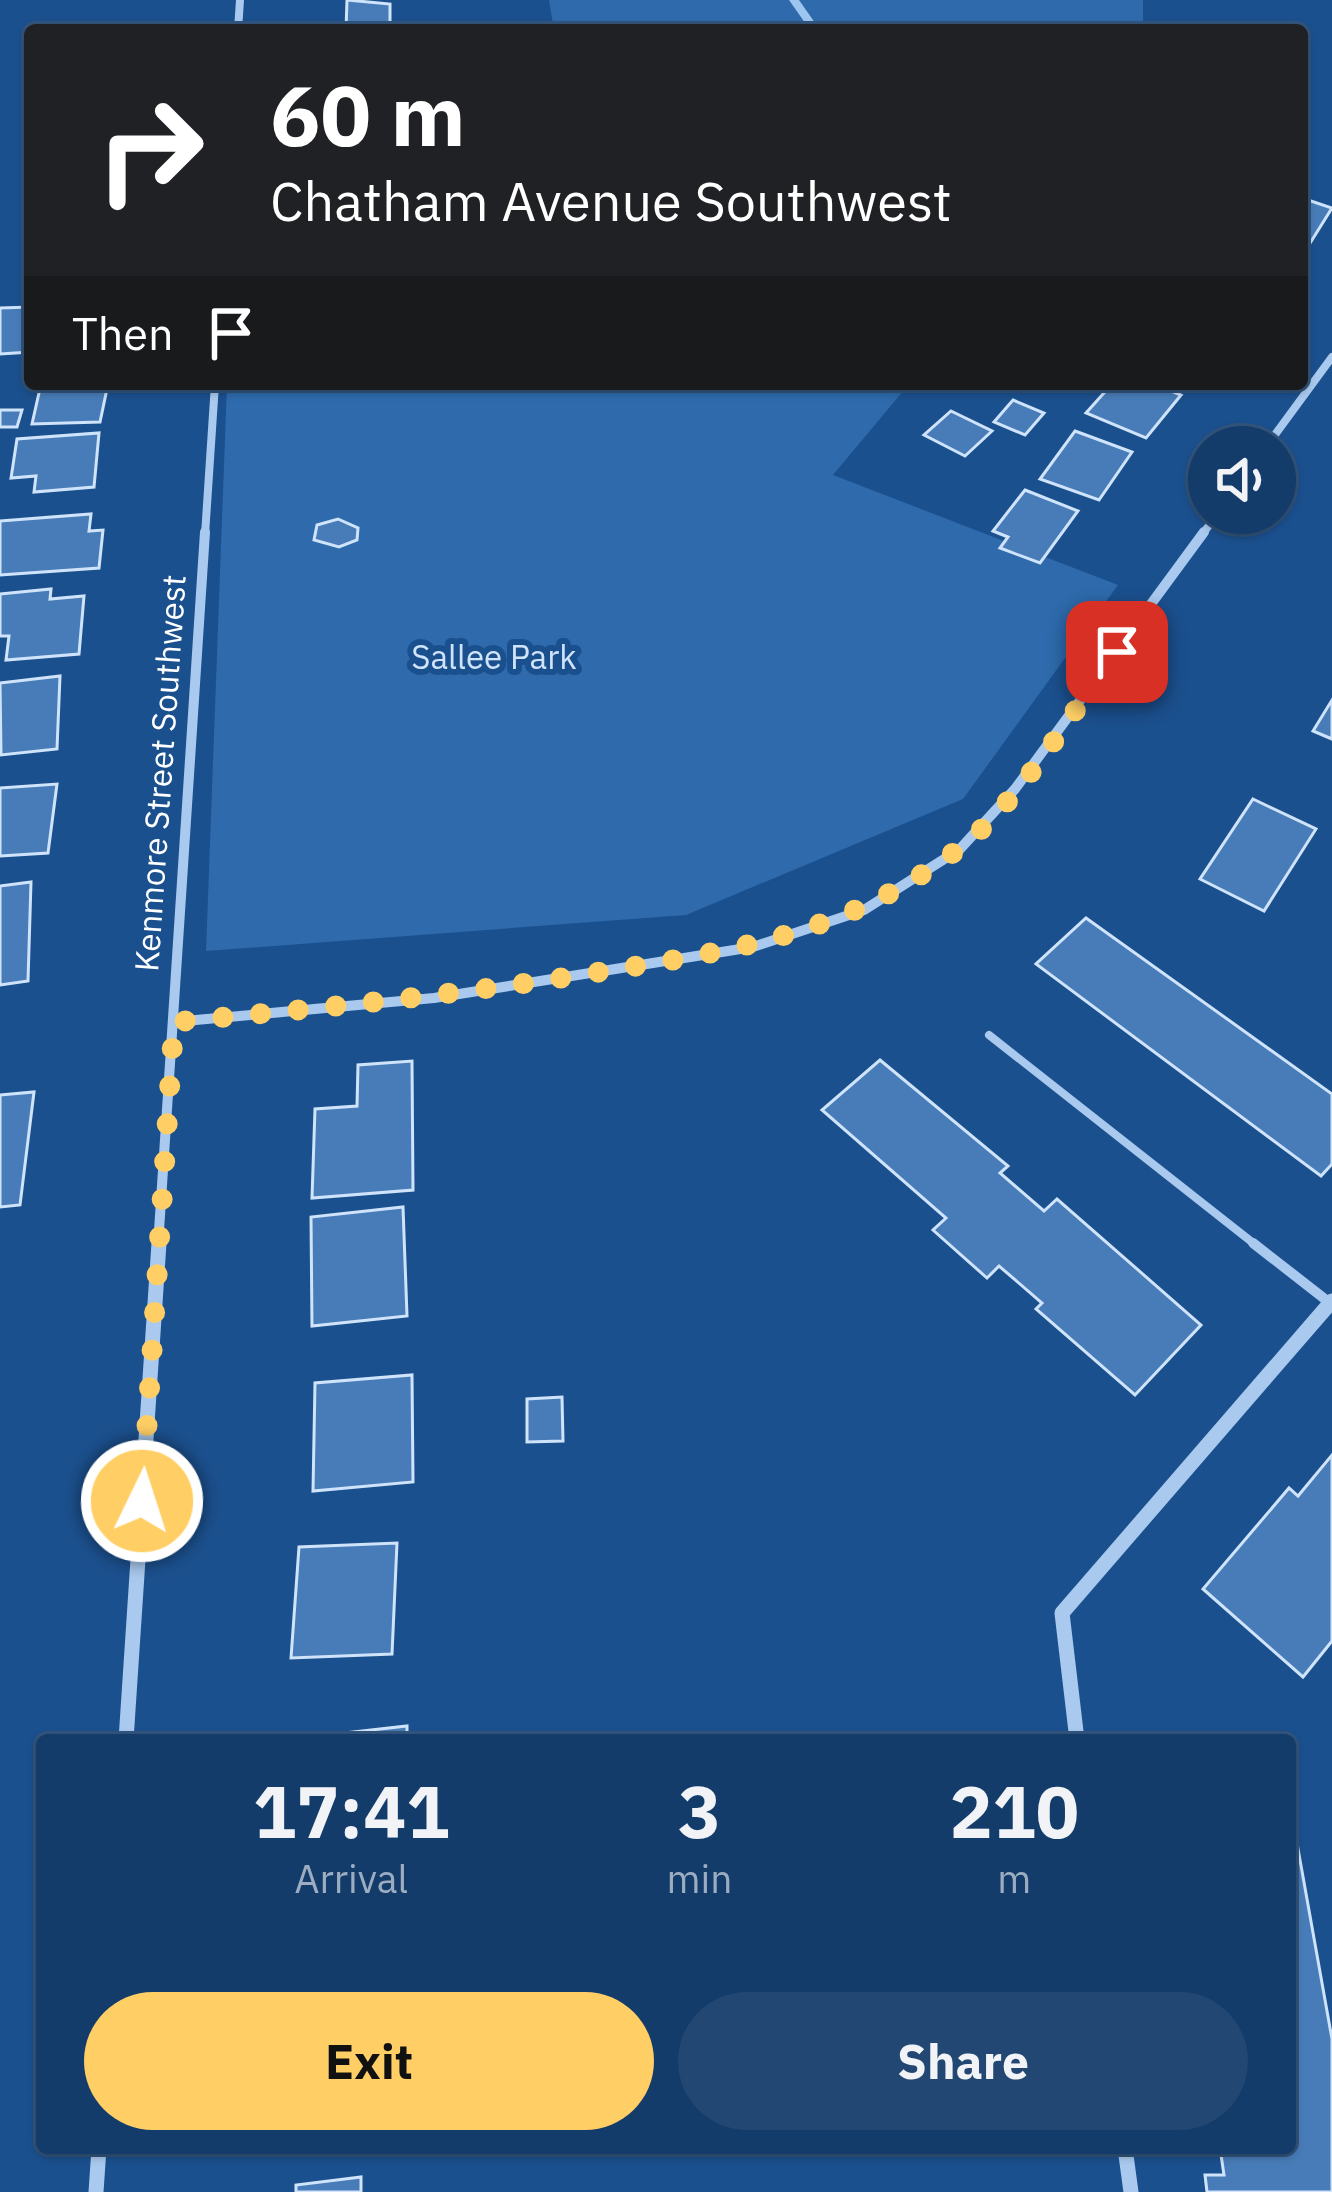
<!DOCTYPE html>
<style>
body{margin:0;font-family:"IBM Plex Sans",sans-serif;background:#214772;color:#f1f3f6;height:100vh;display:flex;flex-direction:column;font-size:45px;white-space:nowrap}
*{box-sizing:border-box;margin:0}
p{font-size:39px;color:#9dadc1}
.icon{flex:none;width:66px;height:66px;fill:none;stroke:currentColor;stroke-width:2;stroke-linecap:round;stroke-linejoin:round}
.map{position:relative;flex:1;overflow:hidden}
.side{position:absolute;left:36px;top:1734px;width:1260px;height:420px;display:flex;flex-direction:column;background:#143c6a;border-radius:12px;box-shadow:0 3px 9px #0004,0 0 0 3px #33567e}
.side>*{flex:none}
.banner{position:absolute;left:24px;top:24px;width:1284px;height:366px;border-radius:12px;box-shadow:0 3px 9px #0004,0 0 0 3px #33567e;background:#202124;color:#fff;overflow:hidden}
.fabs{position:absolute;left:1188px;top:426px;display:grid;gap:24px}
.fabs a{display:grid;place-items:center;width:108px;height:108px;border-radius:50%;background:#143c6a;box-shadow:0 3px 9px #0004,0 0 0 3px #33567e;font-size:60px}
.pin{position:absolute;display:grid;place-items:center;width:102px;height:102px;color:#fff;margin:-51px;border-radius:24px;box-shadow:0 6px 18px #0006}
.me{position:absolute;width:132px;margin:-66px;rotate:4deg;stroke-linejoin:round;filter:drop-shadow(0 0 9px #0008)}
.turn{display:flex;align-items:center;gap:42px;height:252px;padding:0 48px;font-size:54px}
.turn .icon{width:156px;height:156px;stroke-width:2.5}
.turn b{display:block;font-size:84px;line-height:102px}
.then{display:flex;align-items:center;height:114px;padding:0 48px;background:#0003;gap:24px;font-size:45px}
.eta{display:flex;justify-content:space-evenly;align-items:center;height:204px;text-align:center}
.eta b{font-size:72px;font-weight:700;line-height:84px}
.action{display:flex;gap:24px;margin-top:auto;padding:24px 48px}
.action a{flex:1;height:138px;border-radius:72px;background:#ffcf66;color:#111;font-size:48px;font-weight:700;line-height:138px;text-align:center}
.action a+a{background:#214772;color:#f1f3f6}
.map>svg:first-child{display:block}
</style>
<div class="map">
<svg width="1332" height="2192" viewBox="0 0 1332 2192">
<rect width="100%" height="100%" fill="#1b508e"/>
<g fill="#2e6aac">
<polygon points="549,0 1143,0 1143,30 554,30"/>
<polygon points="227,384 909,384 833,475 1118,585 963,799 686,915 206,951"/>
</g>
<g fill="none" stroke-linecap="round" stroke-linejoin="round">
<polygon fill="#9cc5f0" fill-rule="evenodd" points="789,0 799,0 820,30 810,30"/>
</g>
<g fill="#487cb8" stroke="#cfe3fa" stroke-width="3">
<polygon points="347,0 390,4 390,30 346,30"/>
<polygon points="1302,198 1332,208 1302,256"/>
<polygon points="30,307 30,352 0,354 0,308"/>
<polygon points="41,384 108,384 100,422 32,424"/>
<polygon points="1112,384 1154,384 1181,395 1146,438 1086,413"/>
<polygon points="1013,400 1044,413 1025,435 994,422"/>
<polygon points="0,410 22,410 17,427 0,427"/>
<polygon points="951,411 992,431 965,456 924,435"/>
<polygon points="1075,431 1132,452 1099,500 1040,479"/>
<polygon points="99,433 94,487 34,492 36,476 11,478 17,439"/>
<polygon points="1025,490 1078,511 1040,563 1000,548 1008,537 993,531"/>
<polygon points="91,514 89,531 103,530 99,568 0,575 0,521"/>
<polygon points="338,519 358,528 357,540 339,547 314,540 317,525"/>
<polygon points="51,589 50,599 84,596 79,654 6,660 9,636 0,636 0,594"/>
<polygon points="60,676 57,749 1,755 0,683"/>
<polygon points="1332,700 1332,739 1313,731"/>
<polygon points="57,784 48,853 0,856 0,788"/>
<polygon points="1253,799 1316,829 1264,911 1200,879"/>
<polygon points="31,882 28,981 0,985 0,886"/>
<polygon points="1086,918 1332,1094 1332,1164 1321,1176 1036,964"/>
<polygon points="880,1060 1008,1166 1000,1173 1044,1211 1057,1199 1201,1325 1135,1395 1036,1309 1042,1303 999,1266 987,1278 933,1230 946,1218 822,1110"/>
<polygon points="412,1061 413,1190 312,1198 315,1109 357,1106 358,1065"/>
<polygon points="34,1092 20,1205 0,1207 0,1095"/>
<polygon points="403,1207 407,1316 312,1326 311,1217"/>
<polygon points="412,1375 413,1482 313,1491 315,1383"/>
<polygon points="562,1397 563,1441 527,1442 527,1399"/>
<polygon points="1332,1455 1332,1641 1303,1677 1203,1589 1289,1488 1298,1496"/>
<polygon points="397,1543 392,1654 291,1658 299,1547"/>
<polygon points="407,1726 407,1740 282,1740"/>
<polygon points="1290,1804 1332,2039 1332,2192 1207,2192 1205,2175 1224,2175 1220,2148 1290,2148"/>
<polygon points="361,2177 361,2192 296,2192 296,2185"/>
</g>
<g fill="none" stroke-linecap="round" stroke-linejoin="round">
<polyline stroke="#a9c9ee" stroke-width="8" points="989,1035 1257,1246"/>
<polyline stroke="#a9c9ee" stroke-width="10" points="1253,1243 1330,1303"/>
<g stroke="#a9c9ee" stroke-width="8">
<polyline points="238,30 240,0"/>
<polyline points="1266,447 1332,357"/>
<polyline points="205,535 215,384"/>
<polyline points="1202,535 1218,513"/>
</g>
<g stroke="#a9c9ee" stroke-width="10">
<polyline points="174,1022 434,998 753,947 864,910 960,849 1015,789 1204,532"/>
<polyline points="158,1246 205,532"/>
</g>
<g stroke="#a9c9ee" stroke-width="15">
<polyline points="126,1740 159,1243"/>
<polyline points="1077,1740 1062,1613 1332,1301"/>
<polyline points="1125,2148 1131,2192"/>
<polyline points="96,2192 99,2148"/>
</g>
</g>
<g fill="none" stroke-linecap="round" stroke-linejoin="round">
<path stroke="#ffcf66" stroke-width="21" stroke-dasharray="0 37.8" d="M 142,1501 L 174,1022 C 310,1009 446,996 581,975 C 721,952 840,939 957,850 C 1019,804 1070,714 1117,652"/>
</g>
<g text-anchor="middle" stroke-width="12" stroke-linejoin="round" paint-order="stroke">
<g font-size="33" fill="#cfe3fa" stroke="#1b508e">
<text x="494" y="669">Sallee Park</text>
</g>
<g font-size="33" fill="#fff" stroke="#1b508e">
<text transform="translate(160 773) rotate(-86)" y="12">Kenmore Street Southwest</text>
</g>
</g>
</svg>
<div class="fabs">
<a><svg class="icon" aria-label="sound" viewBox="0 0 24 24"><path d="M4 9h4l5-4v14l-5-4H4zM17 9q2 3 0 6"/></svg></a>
</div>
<div class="pin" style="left:1117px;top:652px;background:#d93025"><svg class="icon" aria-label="arrive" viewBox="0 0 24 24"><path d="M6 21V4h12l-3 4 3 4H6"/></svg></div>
<svg class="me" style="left:142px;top:1501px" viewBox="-20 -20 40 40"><circle r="17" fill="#ffcf66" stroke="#fff" stroke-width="3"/><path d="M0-11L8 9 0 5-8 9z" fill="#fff"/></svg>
<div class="banner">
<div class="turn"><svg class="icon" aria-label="right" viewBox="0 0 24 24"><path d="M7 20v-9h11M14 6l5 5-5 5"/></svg><div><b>60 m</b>Chatham Avenue Southwest</div></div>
<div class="then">Then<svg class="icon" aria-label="arrive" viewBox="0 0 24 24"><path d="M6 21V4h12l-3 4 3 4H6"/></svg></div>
</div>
<section class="side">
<div class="eta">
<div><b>17:41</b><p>Arrival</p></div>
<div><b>3</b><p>min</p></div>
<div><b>210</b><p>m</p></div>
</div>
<div class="action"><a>Exit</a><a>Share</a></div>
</section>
</div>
